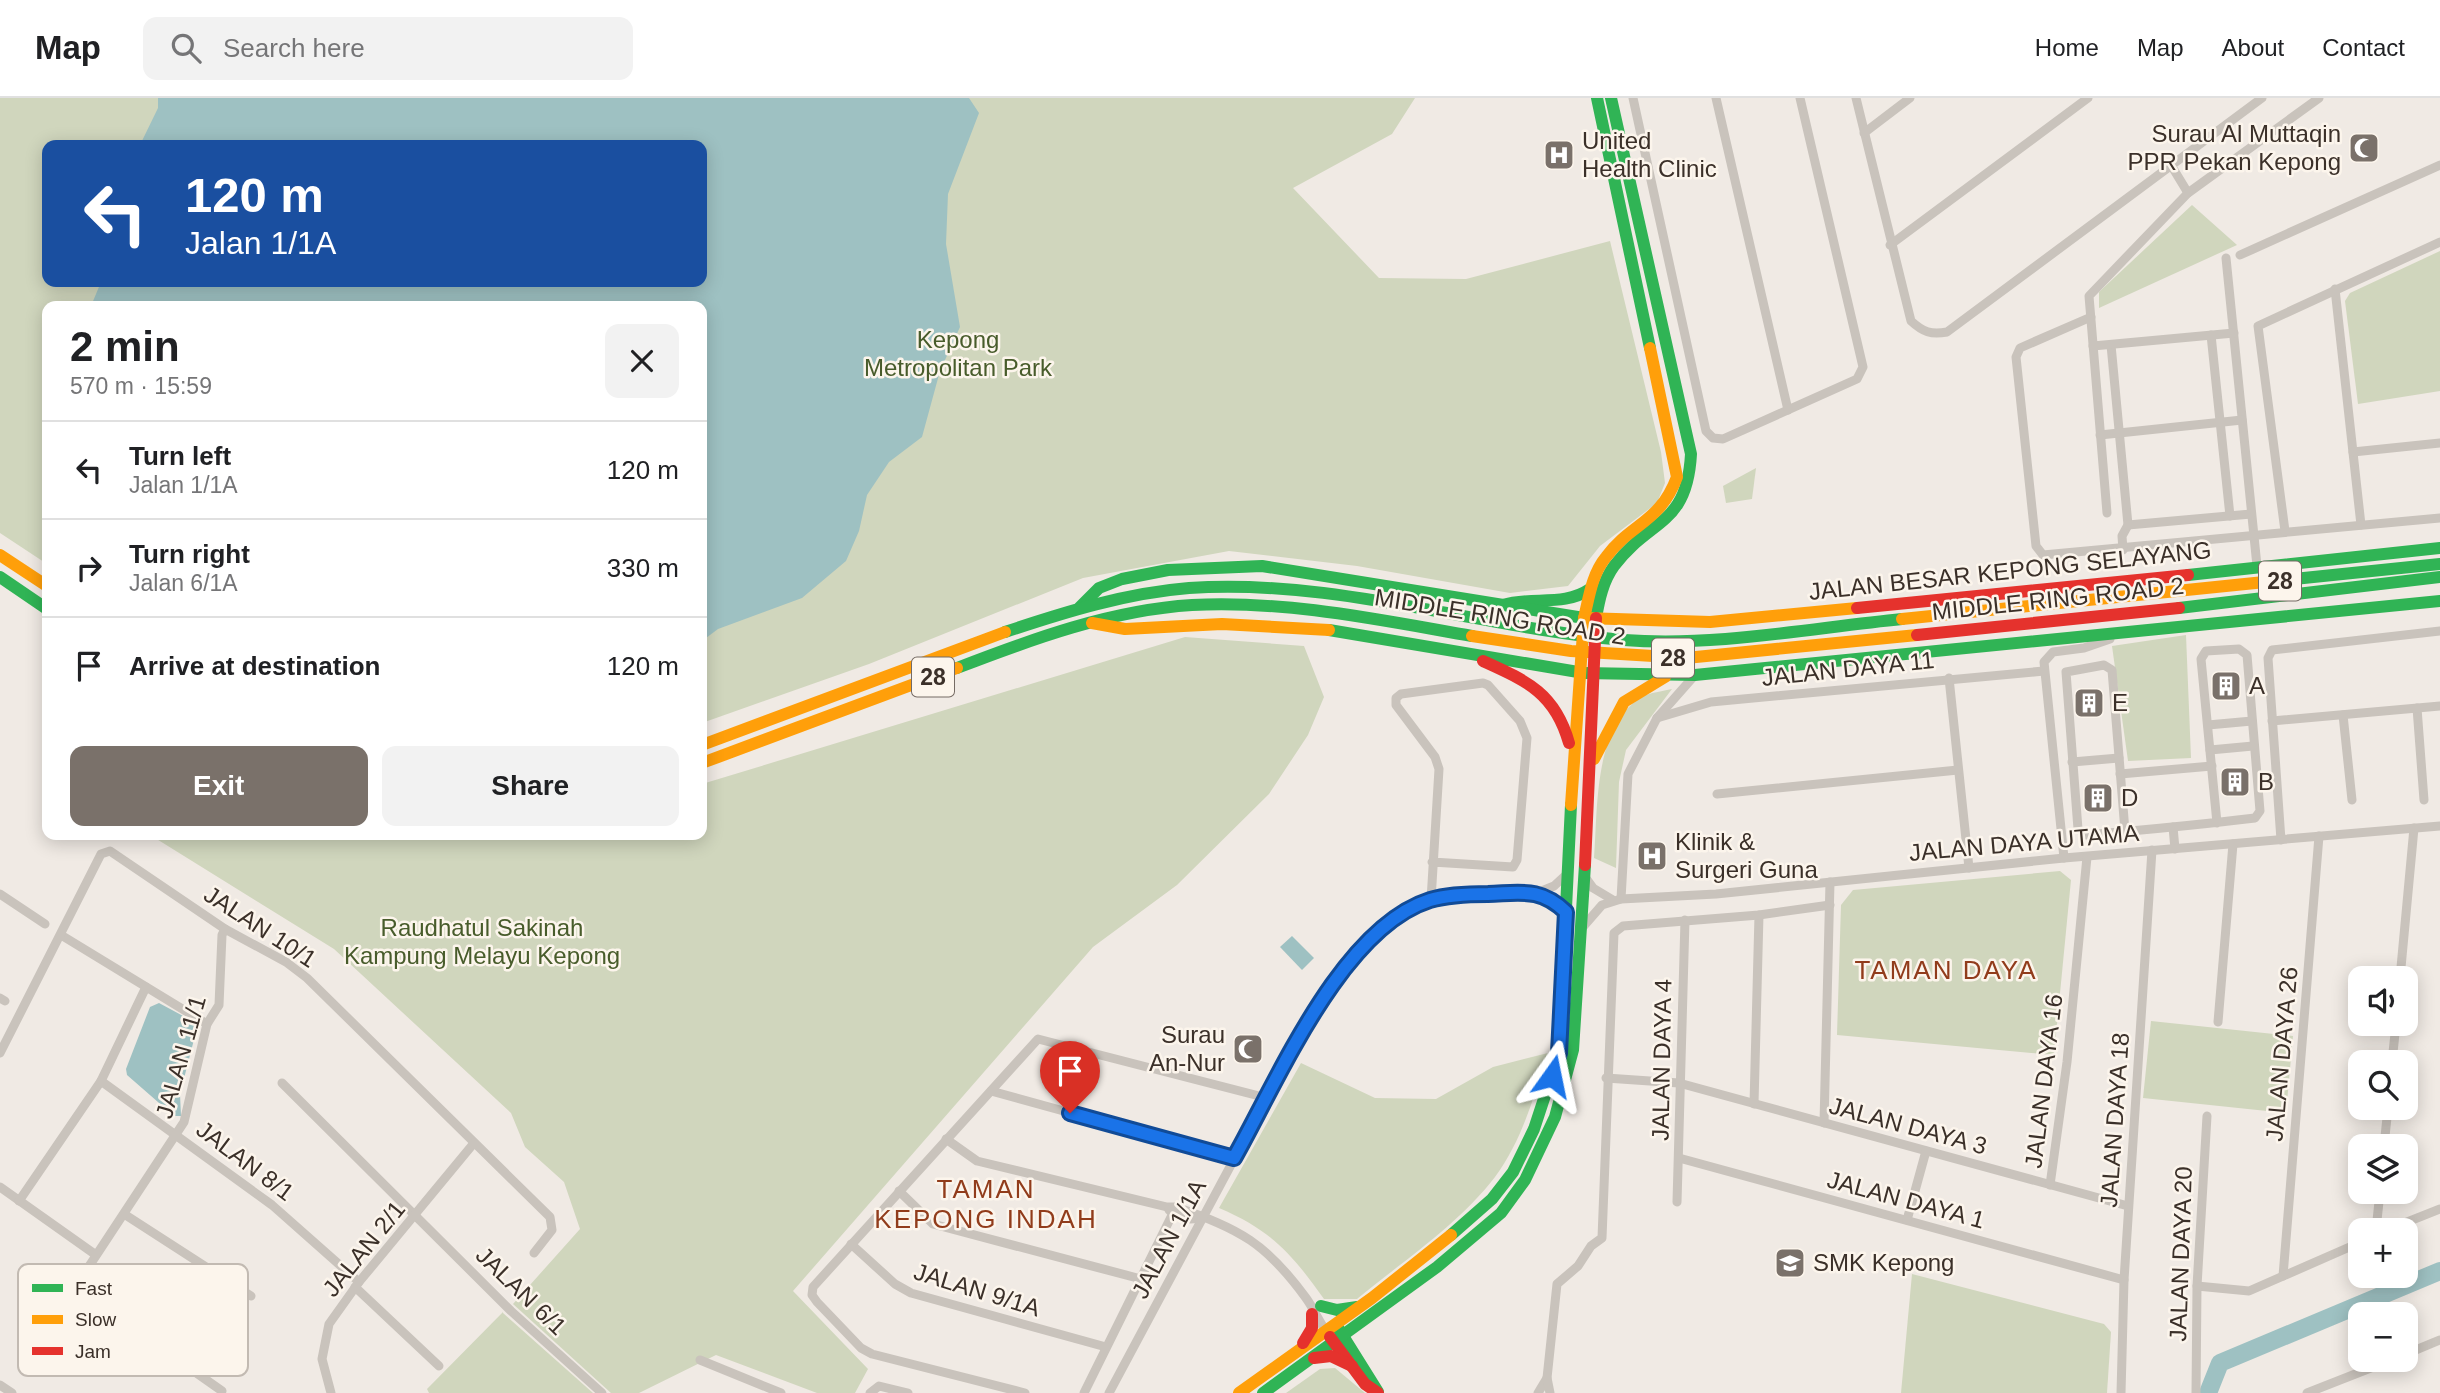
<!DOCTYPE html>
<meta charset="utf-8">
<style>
body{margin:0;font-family:Arial,sans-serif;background:#f2f2f2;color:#202124;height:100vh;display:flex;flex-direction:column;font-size:26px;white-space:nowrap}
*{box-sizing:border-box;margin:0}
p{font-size:23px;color:#757577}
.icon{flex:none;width:38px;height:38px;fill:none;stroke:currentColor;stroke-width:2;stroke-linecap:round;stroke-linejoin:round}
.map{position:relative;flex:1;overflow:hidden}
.drawer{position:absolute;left:42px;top:203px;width:665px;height:539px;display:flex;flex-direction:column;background:#fff;border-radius:14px;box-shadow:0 4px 18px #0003}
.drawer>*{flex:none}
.hud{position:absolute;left:42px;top:42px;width:665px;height:147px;border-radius:14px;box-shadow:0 4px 18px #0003;background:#1a4fa0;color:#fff;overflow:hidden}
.buttons{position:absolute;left:2348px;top:868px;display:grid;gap:14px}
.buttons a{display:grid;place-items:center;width:70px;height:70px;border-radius:14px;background:#fff;box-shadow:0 4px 18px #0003;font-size:35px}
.pin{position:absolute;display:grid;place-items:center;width:60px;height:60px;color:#fff;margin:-72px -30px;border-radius:50% 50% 50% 0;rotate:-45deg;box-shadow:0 0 7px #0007}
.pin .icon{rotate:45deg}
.me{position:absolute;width:77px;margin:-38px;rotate:12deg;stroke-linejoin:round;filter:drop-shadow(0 0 5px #0008)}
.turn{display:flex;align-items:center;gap:24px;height:147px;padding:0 28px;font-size:32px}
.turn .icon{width:91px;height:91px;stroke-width:2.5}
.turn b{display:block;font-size:49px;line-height:60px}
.round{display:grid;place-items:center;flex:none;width:74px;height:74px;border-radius:14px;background:#f2f2f2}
.headline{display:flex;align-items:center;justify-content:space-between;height:119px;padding:0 28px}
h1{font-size:42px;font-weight:800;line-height:52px}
.cta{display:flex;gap:14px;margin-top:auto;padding:14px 28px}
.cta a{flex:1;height:80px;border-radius:14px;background:#7a716a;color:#fff;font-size:28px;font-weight:800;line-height:80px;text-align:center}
.cta a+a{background:#f2f2f2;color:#202124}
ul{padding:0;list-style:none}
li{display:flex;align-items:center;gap:21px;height:98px;padding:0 28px;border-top:2px solid #e0e0e0}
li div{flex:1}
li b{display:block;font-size:26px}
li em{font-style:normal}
header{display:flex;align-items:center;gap:42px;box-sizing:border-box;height:98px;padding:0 35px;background:#fff;border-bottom:2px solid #e0e0e0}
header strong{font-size:33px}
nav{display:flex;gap:38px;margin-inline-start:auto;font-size:24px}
.search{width:490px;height:63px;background:#f2f2f2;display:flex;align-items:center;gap:18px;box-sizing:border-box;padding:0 24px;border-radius:14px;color:#757577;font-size:26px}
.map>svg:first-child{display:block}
</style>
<header>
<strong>Map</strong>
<div class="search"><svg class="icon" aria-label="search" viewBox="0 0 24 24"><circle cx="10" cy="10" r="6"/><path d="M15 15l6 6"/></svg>Search here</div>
<nav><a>Home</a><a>Map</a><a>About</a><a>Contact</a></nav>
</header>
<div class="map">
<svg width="2440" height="1295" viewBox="0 0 2440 1295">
<rect width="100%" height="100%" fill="#f0eae4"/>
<g fill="#d0d6bd" fill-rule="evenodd">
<path d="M 0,0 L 1415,0 L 1392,36 L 1293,90 L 1379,180 L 1466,181 L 1610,143 L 1661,354 L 1665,385 L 1657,405 L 1600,448 L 1568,488 L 1510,495 L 1357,468 L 1229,453 L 1083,480 L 869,566 L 702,625 L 702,208 L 47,208 L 47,466 L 0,435 ZM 47,47 L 702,47 L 702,184 L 47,184 Z"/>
<polygon points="2192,107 2237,147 2099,210 2099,194"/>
<polygon points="2440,153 2440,293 2358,306 2345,203 2350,195"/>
<polygon points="1756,370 1752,401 1726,405 1723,388"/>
<polygon points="2186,537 2191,660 2128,663 2112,548"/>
<polygon points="1185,539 1304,548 1324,599 1308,637 1269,696 1177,787 1093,849 793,1193 868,1271 855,1295 817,1295 716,1257 639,1295 611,1295 513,1206 580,1131 564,1084 525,1049 511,1015 334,851 155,740 159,737 416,737 424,740 702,737 702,686"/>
<path d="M 1672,591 L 1626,652 L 1619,684 L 1616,770 L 1594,760 C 1598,711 1593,622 1646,597 C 1654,594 1664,593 1672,591 Z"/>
<polygon points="2060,773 2071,782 2054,957 1837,937 1841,807 1853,792"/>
<polygon points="2151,923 2293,938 2286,1015 2143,1000"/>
<path d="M 1548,955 C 1534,998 1522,1043 1495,1079 C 1458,1127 1403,1163 1357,1201 L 1324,1201 C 1292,1156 1271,1132 1219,1110 L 1301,965 L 1375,1000 L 1436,1001 L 1493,969 Z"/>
<polygon points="1912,1176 2104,1226 2111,1234 2107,1295 1901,1295"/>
<polygon points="503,1214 503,1215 593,1295 429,1295 427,1291"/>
<polygon points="1335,1270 1365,1295 1286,1295 1320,1271"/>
</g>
<g fill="#9ec1c2">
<polygon points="158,0 969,0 979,15 948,96 946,146 960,229 940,273 922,339 889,364 867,397 859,433 846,463 802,500 718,531 702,543 702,208 91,208 101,184 702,184 702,47 140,47 158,10"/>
<polygon points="1292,838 1314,860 1302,872 1280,849"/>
<polygon points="159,905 198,926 180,996 181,1018 174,1018 127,977 126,971 150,909"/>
</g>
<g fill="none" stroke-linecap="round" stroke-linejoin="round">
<polyline stroke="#9ec1c2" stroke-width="18" points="2208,1295 2220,1265 2440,1173"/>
<g stroke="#c9c3bc" stroke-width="9">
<polyline points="1633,0 1706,333 1713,340 1723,341 1857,281 1863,269 1800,0"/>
<polyline points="1716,0 1788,312"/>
<path d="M 1856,0 L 1911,223 C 1923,234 1931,237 1947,234 L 2262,0"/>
<polyline points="1864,35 1910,0"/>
<polyline points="2171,67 2188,95"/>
<polyline points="1890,147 2088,0"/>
<polyline points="2240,157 2440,67"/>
<polyline points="2226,160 2257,468"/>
<polyline points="2335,191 2361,427"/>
<polyline points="2091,219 2020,250 2016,259 2036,448 2043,457 2440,420"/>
<polyline points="2211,237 2230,418"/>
<polyline points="2111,247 2128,427 2122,438 2123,452"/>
<polyline points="2093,248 2234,235"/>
<polyline points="2100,337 2242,322"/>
<polyline points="2353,354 2440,345"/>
<polyline points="2107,415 2089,198 2188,95 2319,0"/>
<polyline points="2128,427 2251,416"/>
<polyline points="2285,433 2258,228 2440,144"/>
<polyline points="1949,580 1969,770"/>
<polyline points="2417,610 2424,702"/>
<polyline points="2343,617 2352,702"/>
<polyline points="1657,620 1711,604 2044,573"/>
<polyline points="2272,623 2440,608"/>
<polyline points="2208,627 2252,623"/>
<polyline points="2210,652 2253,648"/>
<polyline points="2072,664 2119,660"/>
<polyline points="2120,676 2212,668"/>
<polyline points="1717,696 1958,672"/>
<polyline points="2173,729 2175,751"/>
<path d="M 2125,733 L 2112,572 L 2104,567 L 2066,574 L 2078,731 L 2086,737 C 2143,732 2199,727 2255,720 L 2260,713 L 2247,557 L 2239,551 L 2206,553 L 2201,561 L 2217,725"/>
<polyline points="2281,742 2268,560 2272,552 2440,533"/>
<polyline points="2064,760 2044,564 2053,554 2084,550 2110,541"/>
<polyline points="1585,779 1593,790 1613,802"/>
<polyline points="1539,794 1566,814"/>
<polyline points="0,796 45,826"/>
<polyline points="1621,801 1628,676 1657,620 1695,577"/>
<polyline points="1431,802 1439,671 1435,659 1396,607 1396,600 1401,596 1483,585 1488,587 1520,623 1527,640 1517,762 1513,769 1432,764"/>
<polyline points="1582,830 1602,807 1621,801 1716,796 2064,760 2440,728"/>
<polyline points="61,837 207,926"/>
<polyline points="2400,880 2414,730"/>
<polyline points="0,900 5,903"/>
<polyline points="2218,924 2233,746"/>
<polyline points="0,955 101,756 110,753 225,831 286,864 307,880 550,1119 552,1132 534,1155"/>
<polyline points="2392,964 2396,926"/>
<polyline points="1606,980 1679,985 2128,1108"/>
<polyline points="101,983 272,1107 359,1184"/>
<polyline points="282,985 511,1213 602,1295"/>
<polyline points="991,993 1234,1060"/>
<polyline points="1754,1006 1759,817"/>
<polyline points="1824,1025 1830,784"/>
<path d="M 946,1041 L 977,1063 L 1167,1109 L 1176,1109 C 1240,1131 1266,1145 1306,1200 C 1314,1211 1318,1222 1326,1233"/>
<polyline points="2384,1048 2388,1010"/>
<polyline points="1679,1060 2124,1182"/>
<polyline points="2050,1087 2067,964 2087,759"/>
<polyline points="0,1089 96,1157"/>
<polyline points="899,1093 933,1126 1141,1181"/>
<polyline points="19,1103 101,983 146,889"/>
<polyline points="1677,1104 1685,822"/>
<path d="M 1169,1112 C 1177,1121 1191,1123 1202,1119"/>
<polyline points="124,1116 251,1198"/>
<polyline points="1907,1122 1926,1053"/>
<polyline points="2376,1132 2380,1094"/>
<polyline points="2387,1132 2440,1111"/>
<polyline points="851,1146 895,1186 911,1195 1106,1249"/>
<polyline points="2283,1178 2319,738"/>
<polyline points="2197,1188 2249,1193 2361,1144"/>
<polyline points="355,1189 439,1268"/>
<polyline points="2406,1256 2440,1242"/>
<polyline points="700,1262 781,1295"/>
<polyline points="0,1287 12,1295"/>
<polyline points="222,1293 151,1243 86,1204 79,1196 78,1185 184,1024 207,926 219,907 222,837 225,831"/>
<polyline points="331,1295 322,1261 329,1226 359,1184 474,1045"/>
<polyline points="870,1295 879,1288 908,1295"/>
<polyline points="1025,1295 872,1256 861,1250 817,1204 812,1197 813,1189 1038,941 1267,1000"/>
<polyline points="1084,1295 1176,1109"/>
<polyline points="1109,1295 1308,923 1367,843 1414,809 1431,802 1473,796 1539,794 1554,788 1567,776"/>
<polyline points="1538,1295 1547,1280"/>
<polyline points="1550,1295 1547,1280 1557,1186 1578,1168 1591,1148 1602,1140 1614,835 1623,828 1759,817 1830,807"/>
<polyline points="2121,1295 2124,1182 2152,752"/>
<polyline points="2196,1295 2197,1188 2207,1018"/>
<polyline points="2307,1295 2391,1262"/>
</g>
<g stroke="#30b455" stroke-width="12">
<polyline points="1597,0 1650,250"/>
<polyline points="2188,477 2440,450"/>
<polyline points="0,479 47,511"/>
<polyline points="2294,481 2440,466"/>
<path d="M 1503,507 C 1532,498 1564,509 1590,491"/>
<polyline points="1080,509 1099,490 1122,481 1168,472 1262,468 1584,520"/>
<polyline points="2179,510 2440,479"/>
<path d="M 1596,520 C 1599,502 1603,483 1614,468 C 1650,420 1687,429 1691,356 L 1611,0"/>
<polyline points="1329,532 1578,574"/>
<path d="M 1005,534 C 1065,514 1126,495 1189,490 C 1336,480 1479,530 1624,542 C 1716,549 1811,530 1902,521"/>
<path d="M 957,570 C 1032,541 1111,512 1192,507 C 1286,502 1380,522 1472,538"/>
<polyline points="1584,575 1695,577 2440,503"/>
<polyline points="1451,1137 1492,1101 1513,1074 1534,1031 1559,955 1571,707"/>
<polyline points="1321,1208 1337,1212 1357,1209"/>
<polyline points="1338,1230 1378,1294"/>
<polyline points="1263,1295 1437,1169 1501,1115 1525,1082 1555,1019 1573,952 1585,767"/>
</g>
<g stroke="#ff9f0a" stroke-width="12">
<polyline points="0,457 47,488"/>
<path d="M 1584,520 C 1589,499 1592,476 1606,459 C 1631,425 1660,425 1677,379 L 1650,250"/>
<polyline points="1902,521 2294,481"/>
<polyline points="1092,525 1125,531 1222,526 1329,532"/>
<polyline points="1472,538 1571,553 1686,560 1917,537"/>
<polyline points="702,647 1005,534"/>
<polyline points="1594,661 1624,604 1665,579"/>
<polyline points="702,665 957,570"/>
<polyline points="1571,707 1584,520 1710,524 1857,510"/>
<polyline points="1239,1295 1372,1200 1451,1137"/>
</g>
<g stroke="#e5322d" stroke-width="12">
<polyline points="1857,510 2188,477"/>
<polyline points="1917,537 2179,510"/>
<path d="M 1483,563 C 1527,583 1555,595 1569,645"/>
<polyline points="1585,767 1596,520"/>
<polyline points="1330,1239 1365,1286 1378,1295"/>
<polyline points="1303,1245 1312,1230 1312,1216"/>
<polyline points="1314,1260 1331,1258 1352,1268"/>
</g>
</g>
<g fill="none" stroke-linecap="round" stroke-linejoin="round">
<g stroke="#114b97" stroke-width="18">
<path id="route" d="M 1070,1015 L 1234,1060 C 1277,984 1341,830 1430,802 C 1447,797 1469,796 1488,796 C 1521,795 1540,789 1566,814 L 1559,955 L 1552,978"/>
</g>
<use href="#route" stroke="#1a73e8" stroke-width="12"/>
</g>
<defs>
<g id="mosque-square" transform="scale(1.575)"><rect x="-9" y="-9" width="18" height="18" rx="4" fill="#7a716a" stroke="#fcf5ec"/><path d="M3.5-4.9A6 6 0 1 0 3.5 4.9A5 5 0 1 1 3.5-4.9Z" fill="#fff"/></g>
<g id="hospital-square" transform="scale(1.575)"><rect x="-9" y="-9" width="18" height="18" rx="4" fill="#7a716a" stroke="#fcf5ec"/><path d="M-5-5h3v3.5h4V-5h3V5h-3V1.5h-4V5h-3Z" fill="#fff"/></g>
<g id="building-square" transform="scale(1.575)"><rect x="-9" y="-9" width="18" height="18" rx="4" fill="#7a716a" stroke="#fcf5ec"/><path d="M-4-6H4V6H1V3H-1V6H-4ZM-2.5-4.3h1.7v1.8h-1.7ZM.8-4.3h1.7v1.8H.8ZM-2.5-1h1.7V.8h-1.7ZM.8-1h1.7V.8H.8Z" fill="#fff"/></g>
<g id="school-square" transform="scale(1.575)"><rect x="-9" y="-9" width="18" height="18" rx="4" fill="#7a716a" stroke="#fcf5ec"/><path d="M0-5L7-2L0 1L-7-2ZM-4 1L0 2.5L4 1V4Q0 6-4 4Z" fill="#fff"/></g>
</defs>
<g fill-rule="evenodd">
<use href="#mosque-square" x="2364" y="50"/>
<use href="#hospital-square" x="1559" y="57"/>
<use href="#building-square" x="2226" y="588"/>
<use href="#building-square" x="2089" y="605"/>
<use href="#building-square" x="2235" y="684"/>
<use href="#building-square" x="2098" y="700"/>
<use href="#hospital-square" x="1652" y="758"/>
<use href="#mosque-square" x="1248" y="951"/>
<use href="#school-square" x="1790" y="1165"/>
</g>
<g text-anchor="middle" stroke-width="5" stroke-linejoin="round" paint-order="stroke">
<g fill="#fcf5ec" stroke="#756b64" stroke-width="2">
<rect x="2259" y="463.5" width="42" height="39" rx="5"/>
<rect x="1652" y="540.5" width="42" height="39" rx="5"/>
<rect x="912" y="559.5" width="42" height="39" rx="5"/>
</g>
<g font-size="23" font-weight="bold" fill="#3b3029">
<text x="2280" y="491">28</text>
<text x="1673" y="568">28</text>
<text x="933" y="587">28</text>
</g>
<g font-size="24" fill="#3b3029" stroke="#fcf5ec" text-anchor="start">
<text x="2341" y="44" text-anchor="end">Surau Al Muttaqin<tspan x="2341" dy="28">PPR Pekan Kepong</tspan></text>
<text x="1582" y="51">United<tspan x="1582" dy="28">Health Clinic</tspan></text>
<text x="2249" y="596">A</text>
<text x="2112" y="613">E</text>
<text x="2258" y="692">B</text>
<text x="2121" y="708">D</text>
<text x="1675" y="752">Klinik &amp;<tspan x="1675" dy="28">Surgeri Guna</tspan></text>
<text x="1225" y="945" text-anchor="end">Surau<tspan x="1225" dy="28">An-Nur</tspan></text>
<text x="1813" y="1173">SMK Kepong</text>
</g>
<g font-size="24" fill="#485c2b" stroke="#fcf5ec">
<text x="958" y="250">Kepong<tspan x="958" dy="28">Metropolitan Park</tspan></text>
<text x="482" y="838">Raudhatul Sakinah<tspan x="482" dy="28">Kampung Melayu Kepong</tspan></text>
</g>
<g font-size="24" fill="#3b3029" stroke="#fcf5ec">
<text transform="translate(2010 473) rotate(-6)" y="8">JALAN BESAR KEPONG SELAYANG</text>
<text transform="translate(2058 501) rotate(-6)" y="8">MIDDLE RING ROAD 2</text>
<text transform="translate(1500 519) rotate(9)" y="8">MIDDLE RING ROAD 2</text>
<text transform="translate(1848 571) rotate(-6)" y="8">JALAN DAYA 11</text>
<text transform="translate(2024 745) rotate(-5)" y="8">JALAN DAYA UTAMA</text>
<text transform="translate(260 829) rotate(33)" y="8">JALAN 10/1</text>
<text transform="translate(2282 956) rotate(-85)" y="8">JALAN DAYA 26</text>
<text transform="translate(181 959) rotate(-74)" y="8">JALAN 11/1</text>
<text transform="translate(1662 962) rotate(-89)" y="8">JALAN DAYA 4</text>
<text transform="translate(2044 983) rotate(-83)" y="8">JALAN DAYA 16</text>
<text transform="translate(2115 1022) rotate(-86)" y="8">JALAN DAYA 18</text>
<text transform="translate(1908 1028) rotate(15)" y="8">JALAN DAYA 3</text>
<text transform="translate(245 1063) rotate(37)" y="8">JALAN 8/1</text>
<text transform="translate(1906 1102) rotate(15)" y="8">JALAN DAYA 1</text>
<text transform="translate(1169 1141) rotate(-62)" y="8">JALAN 1/1A</text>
<text transform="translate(364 1151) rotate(-51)" y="8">JALAN 2/1</text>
<text transform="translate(2181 1156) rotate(-88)" y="8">JALAN DAYA 20</text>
<text transform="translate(977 1192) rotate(17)" y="8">JALAN 9/1A</text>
<text transform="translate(521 1193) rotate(44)" y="8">JALAN 6/1</text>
</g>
<g font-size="26" letter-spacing="2" fill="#913c1b" stroke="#fcf5ec">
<text x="1946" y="881">TAMAN DAYA</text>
<text x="986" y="1100">TAMAN<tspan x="986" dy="30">KEPONG INDAH</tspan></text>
</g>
</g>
<rect x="18" y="1166" width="230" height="112" rx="10" fill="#fcf5ec" stroke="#c2bab2" stroke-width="2"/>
<rect x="32" y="1186" width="31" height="8" fill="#30b455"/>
<rect x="32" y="1217" width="31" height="9" fill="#ff9f0a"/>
<rect x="32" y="1249" width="31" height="8" fill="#e5322d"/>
<g font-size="19" fill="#3b3029">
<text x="75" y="1197">Fast</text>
<text x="75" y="1228">Slow</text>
<text x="75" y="1260">Jam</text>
</g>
</svg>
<div class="buttons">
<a><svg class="icon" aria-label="sound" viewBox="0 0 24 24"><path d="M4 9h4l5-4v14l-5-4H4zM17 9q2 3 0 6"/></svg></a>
<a><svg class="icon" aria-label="search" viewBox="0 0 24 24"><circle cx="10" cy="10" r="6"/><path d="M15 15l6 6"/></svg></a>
<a><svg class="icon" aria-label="layers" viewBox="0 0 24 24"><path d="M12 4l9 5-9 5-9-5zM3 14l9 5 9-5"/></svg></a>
<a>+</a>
<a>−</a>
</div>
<div class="pin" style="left:1070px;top:1015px;background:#d93025"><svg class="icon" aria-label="arrive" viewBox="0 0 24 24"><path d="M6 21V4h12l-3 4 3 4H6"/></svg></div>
<svg class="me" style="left:1552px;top:978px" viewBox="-20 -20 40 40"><path d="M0-17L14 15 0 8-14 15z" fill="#1a73e8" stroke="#fff" stroke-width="4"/></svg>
<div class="hud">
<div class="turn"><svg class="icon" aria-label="left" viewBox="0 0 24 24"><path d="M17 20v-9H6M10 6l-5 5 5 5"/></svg><div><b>120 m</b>Jalan 1/1A</div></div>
</div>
<section class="drawer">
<div class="headline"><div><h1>2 min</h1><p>570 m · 15:59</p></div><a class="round"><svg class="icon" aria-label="close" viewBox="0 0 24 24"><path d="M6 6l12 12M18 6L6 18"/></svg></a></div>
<ul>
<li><svg class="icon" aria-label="left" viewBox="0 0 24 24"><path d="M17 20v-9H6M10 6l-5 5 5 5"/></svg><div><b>Turn left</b><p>Jalan 1/1A</p></div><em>120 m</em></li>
<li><svg class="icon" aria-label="right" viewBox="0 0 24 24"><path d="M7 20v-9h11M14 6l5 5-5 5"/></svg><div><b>Turn right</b><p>Jalan 6/1A</p></div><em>330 m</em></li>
<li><svg class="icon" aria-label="arrive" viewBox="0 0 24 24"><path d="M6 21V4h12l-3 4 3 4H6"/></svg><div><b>Arrive at destination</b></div><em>120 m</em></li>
</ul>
<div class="cta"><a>Exit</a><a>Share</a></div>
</section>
</div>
